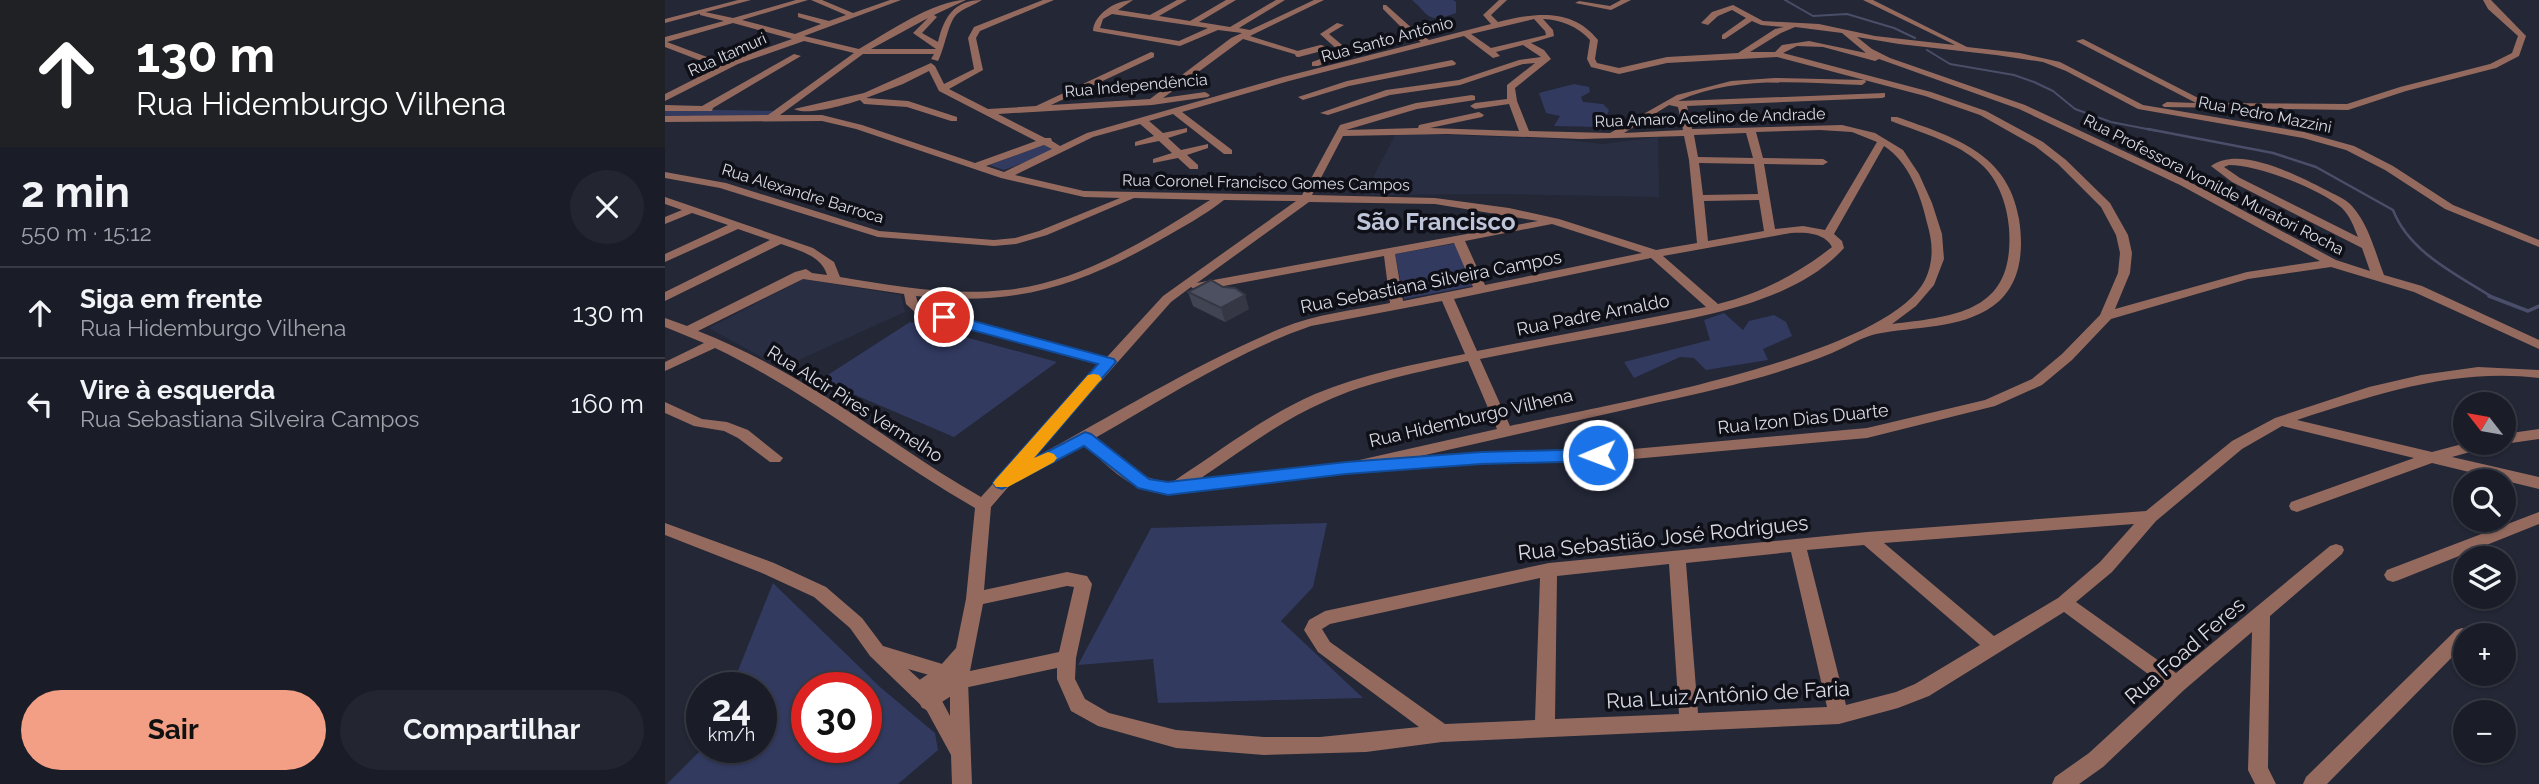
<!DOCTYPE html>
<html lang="pt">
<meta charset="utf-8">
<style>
body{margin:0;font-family:Raleway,sans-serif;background:#232630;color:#f1f3f6;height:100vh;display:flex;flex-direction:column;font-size:26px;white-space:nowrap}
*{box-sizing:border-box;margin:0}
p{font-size:23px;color:#9fa2a8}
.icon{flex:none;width:38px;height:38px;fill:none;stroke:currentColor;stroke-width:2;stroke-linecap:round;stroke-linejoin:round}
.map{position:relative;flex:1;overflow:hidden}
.drawer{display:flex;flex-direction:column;background:#1a1d28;width:665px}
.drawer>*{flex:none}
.guide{background:#202124;color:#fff;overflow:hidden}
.needle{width:46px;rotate:301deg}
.buttons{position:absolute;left:1788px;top:392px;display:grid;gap:14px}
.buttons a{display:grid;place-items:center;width:63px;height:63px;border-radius:50%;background:#1a1d28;box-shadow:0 2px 5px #0004,0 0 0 2px #383b45;font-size:35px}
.speed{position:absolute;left:21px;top:672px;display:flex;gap:14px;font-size:35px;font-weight:700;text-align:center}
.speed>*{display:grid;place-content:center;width:91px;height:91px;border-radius:50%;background:#1a1d28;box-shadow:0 2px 5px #0004,0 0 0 2px #383b45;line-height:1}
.speed small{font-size:18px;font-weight:400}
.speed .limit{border:10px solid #d22;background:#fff;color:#111}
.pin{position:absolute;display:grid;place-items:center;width:60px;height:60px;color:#fff;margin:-30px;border:4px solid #fff;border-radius:50%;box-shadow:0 2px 7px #0007}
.me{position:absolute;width:77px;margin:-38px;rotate:269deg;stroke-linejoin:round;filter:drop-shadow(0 0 5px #0008)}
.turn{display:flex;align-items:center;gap:24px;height:147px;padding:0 21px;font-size:32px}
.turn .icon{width:91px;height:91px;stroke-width:2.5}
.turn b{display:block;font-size:49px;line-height:60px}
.round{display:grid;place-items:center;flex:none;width:74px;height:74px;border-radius:37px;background:#232630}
.head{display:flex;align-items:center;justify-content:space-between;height:119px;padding:0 21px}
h1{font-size:42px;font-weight:700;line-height:52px}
.action{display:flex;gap:14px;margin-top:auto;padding:14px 21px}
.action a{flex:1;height:80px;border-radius:42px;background:#f39f85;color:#111;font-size:28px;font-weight:700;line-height:80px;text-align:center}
.action a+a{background:#232630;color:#f1f3f6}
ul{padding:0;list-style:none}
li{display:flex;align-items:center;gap:21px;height:91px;padding:0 21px;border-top:2px solid #383b45}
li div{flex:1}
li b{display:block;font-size:26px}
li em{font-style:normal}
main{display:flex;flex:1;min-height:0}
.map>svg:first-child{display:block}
</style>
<main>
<section class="drawer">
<div class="guide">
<div class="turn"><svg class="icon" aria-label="ahead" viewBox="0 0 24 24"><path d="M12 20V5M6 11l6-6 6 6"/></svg><div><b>130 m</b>Rua Hidemburgo Vilhena</div></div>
</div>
<div class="head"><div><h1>2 min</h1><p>550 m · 15:12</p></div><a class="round"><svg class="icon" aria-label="close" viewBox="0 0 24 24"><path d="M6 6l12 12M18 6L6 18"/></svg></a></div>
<ul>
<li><svg class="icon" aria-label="ahead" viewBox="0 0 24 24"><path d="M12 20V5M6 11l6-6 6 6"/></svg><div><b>Siga em frente</b><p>Rua Hidemburgo Vilhena</p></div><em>130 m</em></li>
<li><svg class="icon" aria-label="left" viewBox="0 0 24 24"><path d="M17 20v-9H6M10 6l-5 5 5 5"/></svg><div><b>Vire à esquerda</b><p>Rua Sebastiana Silveira Campos</p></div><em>160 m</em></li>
</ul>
<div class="action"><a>Sair</a><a>Compartilhar</a></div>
</section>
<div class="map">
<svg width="1874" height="784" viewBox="0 0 1874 784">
<rect width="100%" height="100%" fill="#232736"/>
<g fill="#292e43">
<polygon points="731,133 894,139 938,144 993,137 994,197 837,194 699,195"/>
<polygon points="138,279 236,295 240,312 116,368 44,328"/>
</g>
<g fill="#323a60" fill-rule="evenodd">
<path d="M 747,0 L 788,0 L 791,2 L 791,13 C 761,24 766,16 747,0 Z"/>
<polygon points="909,84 924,87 925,92 916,97 918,102 938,104 944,110 941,118 932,127 889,126 895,116 881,113 874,93"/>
<polygon points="0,109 110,111 104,116 0,116"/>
<polygon points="379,145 391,151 339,170 324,165"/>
<polygon points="793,243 807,286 739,299 730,254"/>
<polygon points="1059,313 1078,330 1084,321 1109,315 1121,322 1127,336 1098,349 1103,360 1041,370 1029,358 1015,357 969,378 959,362 1045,340 1039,320"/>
<polygon points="245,322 392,362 289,437 155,380"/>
<polygon points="662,523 648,587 616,621 698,698 493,703 488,659 413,665 486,528"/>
<path d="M 108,583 L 215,687 L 270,733 L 273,750 L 233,784 L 2,784 L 39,747 L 96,747 L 96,688 L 66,688 ZM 142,688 L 201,688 L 201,747 L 142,747 Z"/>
</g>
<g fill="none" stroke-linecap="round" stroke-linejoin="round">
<g stroke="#4a4e69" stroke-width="2">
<polyline points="1120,0 1148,16 1182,14 1229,28 1250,38"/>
<polyline points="1262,50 1285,64 1349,75 1369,82 1388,91 1410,109 1446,122 1492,131"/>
</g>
<path stroke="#4a4e69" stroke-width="2.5" d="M 1483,129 L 1608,153 L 1651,167 L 1728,210 C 1744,252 1791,274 1827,297"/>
<polyline stroke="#4a4e69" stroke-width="3.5" points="1824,296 1863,311 1874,306"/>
<polyline stroke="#946a5e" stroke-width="6" points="633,54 656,48 672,55"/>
<g fill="#946a5e" fill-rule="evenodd">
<path d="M 131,0 L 143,0 L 77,20 L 130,34 L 156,24 L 133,17 L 133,13 L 164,21 L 181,15 L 146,0 L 157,0 L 188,13 L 225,0 L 236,0 L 139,36 L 194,49 C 222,33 269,0 301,0 L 269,15 L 272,17 L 257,33 L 273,42 C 279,17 289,0 317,0 C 309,5 299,8 292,14 C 283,22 280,48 273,61 L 266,59 L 269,54 L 198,54 L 115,115 L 157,115 L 197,125 L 310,163 L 371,141 L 274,91 L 264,71 L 238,84 L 201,98 L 243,101 L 292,117 L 292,121 L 286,121 L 242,107 L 199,104 L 195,100 C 180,105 142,116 129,109 L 199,93 L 266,63 L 270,66 L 279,84 L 309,69 L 303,38 L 309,27 L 378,0 L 389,0 L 315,31 L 311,38 L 318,70 L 284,89 L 323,109 L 371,106 L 486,52 L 489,53 L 489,57 L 386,105 L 485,99 L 566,38 L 577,33 L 553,30 L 515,46 L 428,31 C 429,14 451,0 468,0 L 453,10 L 485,15 L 512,0 L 522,0 L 494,16 L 525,21 L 561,0 L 571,0 L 534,22 L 565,27 L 611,0 L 620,0 L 574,28 L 585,30 L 649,0 L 659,0 L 585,36 L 636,52 L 636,56 L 578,39 L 498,98 L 540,92 L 545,95 L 543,97 L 487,105 L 333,114 L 380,138 L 386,138 L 387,141 L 395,146 L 422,133 L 618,77 L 756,42 L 743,34 L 718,9 L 718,5 L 721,5 L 749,30 L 764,40 L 826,24 L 818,15 L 834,0 L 842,0 L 826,15 L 833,22 C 869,13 907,7 933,40 L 930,59 L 932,63 L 954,68 L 1002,57 L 1073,53 L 1110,29 L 1119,27 L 1096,25 L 1087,21 L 1060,39 L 1057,39 L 1057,35 L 1081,18 L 1067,10 L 1053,16 L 1043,25 L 1036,23 L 1047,12 L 1068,5 L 1098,21 L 1154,24 L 1210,36 L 1290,45 L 1198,0 L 1208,0 L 1302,47 L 1355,53 L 1395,62 L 1478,105 L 1639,132 L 1689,146 L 1728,166 L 1788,205 L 1874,240 L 1874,247 L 1780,209 L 1720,170 L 1681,150 L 1638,138 L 1473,109 L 1401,71 L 1378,62 L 1331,55 L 1234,44 L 1192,37 L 1207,49 L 1225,58 L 1360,105 L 1523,181 L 1671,260 L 1705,271 L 1697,248 L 1567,182 L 1546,166 C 1574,145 1631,175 1659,189 C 1668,194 1680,198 1687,206 C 1704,225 1710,252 1719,275 L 1757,286 L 1874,340 L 1874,349 L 1749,292 L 1666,267 L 1583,279 L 1446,319 L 1407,360 L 1377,385 L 1330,406 L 1202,438 L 957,460 L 816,463 L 717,470 L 710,467 L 681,473 L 510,494 C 504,492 499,494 493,493 C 463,489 440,463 418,444 L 344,486 L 326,507 L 319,590 L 402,572 L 422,576 L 427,584 L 411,658 L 410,679 L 420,699 L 444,713 L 511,730 L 599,737 L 655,737 L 754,727 L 653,652 L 639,630 L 644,620 L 660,611 L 884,563 L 1202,532 L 1481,511 L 1567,441 L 1610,418 L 1704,387 L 1756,375 L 1813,367 L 1874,370 L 1874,378 C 1789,368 1712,394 1632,420 L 1767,452 L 1801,443 L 1825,443 L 1823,447 L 1787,457 L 1874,477 L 1874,489 L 1767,463 L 1632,512 L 1626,510 L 1624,506 L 1626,502 L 1749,458 L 1617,426 L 1577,449 L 1491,521 L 1447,572 L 1411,602 L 1511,673 L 1665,546 L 1671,544 L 1677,546 L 1679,550 L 1677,554 L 1605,616 L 1603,768 L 1611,784 L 1590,784 L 1583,770 L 1587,632 L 1519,690 L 1438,767 L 1414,784 L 1387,784 L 1390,777 L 1424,753 L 1498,685 L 1399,612 L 1264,696 L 1233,708 L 1174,724 L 777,742 L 701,752 L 599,755 L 511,748 L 433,726 L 406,711 L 392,679 L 392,668 L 299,688 L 264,710 L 257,708 L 254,702 L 256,698 L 247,697 L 245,691 L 247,685 L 275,666 L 291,648 L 301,599 L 310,508 C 221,457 143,392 50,348 L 0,371 L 0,362 L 39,343 L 0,327 L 0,318 L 22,326 L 130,272 L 141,269 L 147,273 L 162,275 C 157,256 133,250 116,244 L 0,301 L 0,292 L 105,240 L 73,229 L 0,262 L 0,254 L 63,225 L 27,213 L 0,224 L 0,217 L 17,210 L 0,204 L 0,197 L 148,248 L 169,262 L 175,277 C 229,286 284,296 340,290 C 415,283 483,239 545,200 L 469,198 L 382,235 L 351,244 L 329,246 L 213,237 L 55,188 L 0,178 L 0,172 L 61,183 L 214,231 L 329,240 L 350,238 L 374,231 L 455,198 L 419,197 L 336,178 L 191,129 L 157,121 L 0,122 L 0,116 L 103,115 L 189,53 L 139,41 L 73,64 L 0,101 L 0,94 L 67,60 L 127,39 L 68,23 L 2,42 L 42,57 L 42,61 L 39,62 L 0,47 L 0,37 L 59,21 L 35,15 L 35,11 L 68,18 ZM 447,14 L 543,28 L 514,41 L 435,28 L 438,19 ZM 263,18 L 248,33 L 271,49 L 206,49 ZM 869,19 L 880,31 L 881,35 L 826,48 L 806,34 ZM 878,19 C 897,20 912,26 925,40 L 922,59 L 926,67 L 954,74 L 1002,63 L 1112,57 L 1260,96 L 1315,115 L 1370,146 L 1393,164 L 1436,207 L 1451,235 L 1455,253 L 1453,273 L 1435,315 L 1397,354 L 1367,379 L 1320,400 L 1202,428 L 957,450 L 816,453 L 751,457 C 824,441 896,424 968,408 C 1006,399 1045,392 1082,381 C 1111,373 1140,364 1167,353 C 1181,347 1197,337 1211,334 C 1249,326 1294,330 1328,306 C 1356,286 1359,251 1354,219 C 1343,152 1288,137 1232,117 L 1226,117 L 1226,121 C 1257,133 1292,142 1317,165 C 1334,181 1342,205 1344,228 C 1350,311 1294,316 1227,324 L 1251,306 L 1269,285 L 1279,259 L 1277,234 L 1267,203 L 1254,174 L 1238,150 L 1210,133 L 1177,125 L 1027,129 L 1022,106 L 1217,98 L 1220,97 L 1220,93 L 1013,101 C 1070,75 1137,83 1197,85 L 1201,82 L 1200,80 L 1110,78 L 1066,81 L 1012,95 L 945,133 L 864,131 L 852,101 L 850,88 L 886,59 L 879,50 L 866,43 L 889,36 L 888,30 ZM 1130,27 L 1177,33 L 1201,53 L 1144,41 L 1117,45 L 1110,52 L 1085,52 L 1116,33 ZM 799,36 L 828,58 L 835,56 L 831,52 L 858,45 L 876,57 L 854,60 L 794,80 L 721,90 L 655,113 L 663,115 L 725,95 L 795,85 L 858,64 L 870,63 L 842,85 L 842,99 L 810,103 L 805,106 L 810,109 L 844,104 L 854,131 L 765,128 L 817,117 L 819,115 L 814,112 L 754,125 L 753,128 L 681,130 L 752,109 L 810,100 L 810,96 L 807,95 L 751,103 L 675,125 L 637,195 L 419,191 L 350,175 L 428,137 L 475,124 L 489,136 L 470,142 L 470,146 L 494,141 L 507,153 L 488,159 L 488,163 L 513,158 L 525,169 L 533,169 L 533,165 L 522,155 L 543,148 L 543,144 L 516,150 L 503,138 L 522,132 L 522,128 L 498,133 L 484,121 L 508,114 L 559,154 L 567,154 L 567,150 L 517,112 L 624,81 ZM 1132,46 L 1158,47 L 1210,61 L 1214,59 L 1354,109 L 1515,185 L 1655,261 L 1582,272 L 1450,309 L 1465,273 L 1467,253 L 1463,235 L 1445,203 L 1401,160 L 1378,142 L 1321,111 L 1266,92 L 1118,53 ZM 1004,105 L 1013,107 L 1018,130 L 959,133 ZM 1155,130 L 1187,132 L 1212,142 L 1160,230 L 1138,226 L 1110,229 L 1099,164 L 1158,165 L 1163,162 L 1158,159 L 1098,158 L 1091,132 ZM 1081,133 L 1088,158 L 1033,157 L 1029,135 ZM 782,134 L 916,139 L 1019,136 L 1024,160 L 1032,243 L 991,250 L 894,219 L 844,208 L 770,198 L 647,195 L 678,136 ZM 379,145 L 387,149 L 339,172 L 321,166 ZM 1219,146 C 1244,162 1256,196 1262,223 C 1268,243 1269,261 1260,280 C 1221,358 931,407 845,426 L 815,359 C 864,349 914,340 963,331 C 1032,317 1129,304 1179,248 L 1177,241 L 1169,234 ZM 1034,163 L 1089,164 L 1093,194 L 1038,195 ZM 1564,165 C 1593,165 1655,189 1677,208 C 1685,216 1689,227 1693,237 L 1575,178 L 1559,167 ZM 559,200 L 631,201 L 498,296 L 442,357 L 261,309 L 253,303 L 251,296 C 349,306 410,288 495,240 C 516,228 540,215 559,200 ZM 1094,200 L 1099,231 L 1043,241 L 1039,201 ZM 644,202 L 770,204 L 873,221 L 532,283 ZM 887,224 L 977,253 L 820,285 L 800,241 ZM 1126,233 C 1141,232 1160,233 1167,247 C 1133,274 1096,293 1053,304 L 998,256 ZM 789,243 L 808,287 L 738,301 L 730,254 ZM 719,256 L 725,303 C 690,310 650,314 617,328 C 532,363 448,415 367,459 L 506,302 L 526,287 L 532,291 ZM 986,258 L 1041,307 L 812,351 L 789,299 ZM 138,279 L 239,294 L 241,304 L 253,315 L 436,364 L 316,497 C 261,466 211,428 158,395 C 118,370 76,348 33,331 ZM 777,301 L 800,354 C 750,364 698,374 650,394 C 600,416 555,451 509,481 C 476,484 453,458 430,438 C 499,399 570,352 646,326 ZM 803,361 L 832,429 L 681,463 L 536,478 C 576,451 615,421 659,402 C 704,381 755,372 803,361 ZM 1469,524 L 1435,562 L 1393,598 L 1329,636 L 1219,543 ZM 1199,545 L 1315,645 L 1250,684 L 1231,692 L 1181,705 L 1142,550 ZM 1126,552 L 1162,707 L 1033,713 L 1021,563 ZM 1004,564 L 1014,714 L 890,719 L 892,576 ZM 875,578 L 870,720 L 780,724 L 665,642 L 657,629 L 665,624 ZM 402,586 L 409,587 L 394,652 L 305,671 L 318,604 Z"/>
<polygon points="956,0 966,0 946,10 910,3 914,1 945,6"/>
<polygon points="1818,0 1826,0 1861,36 1854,56 1831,68 1741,91 1683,110 1499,107 1497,105 1502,102 1531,103 1411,41 1418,39 1543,103 1682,104 1735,87 1825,64 1847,53 1853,36 1823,9"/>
<polygon points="672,23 679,25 664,34 683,50 701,48 705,51 680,55 653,66 647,66 647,62 675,52 655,34"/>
<polygon points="129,54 136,56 48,108 47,111 0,111 0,105 37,106"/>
<polygon points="787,60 791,63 790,65 684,86 638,100 633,97 682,81"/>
<polygon points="0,402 37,419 62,422 83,430 118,458 115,462 105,462 73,438 59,431 29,426 0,413"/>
<polygon points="1874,429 1874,439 1839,444 1835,443 1839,443 1839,434"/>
<polygon points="1874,512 1874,524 1734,580 1728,582 1722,580 1719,575 1722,570"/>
<polygon points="1797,628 1803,630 1806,635 1801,635 1801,643 1662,784 1638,784 1641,777 1791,630"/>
</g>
<g fill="#946a5e" fill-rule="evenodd">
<polygon points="73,0 86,0 0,23 0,19"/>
<path d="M 0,523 L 109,563 L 161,587 L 197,618 L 218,646 L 284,666 L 301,675 L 303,681 L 307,784 L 287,784 L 286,755 L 262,711 L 205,656 L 185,628 L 149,597 L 97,573 L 0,535 ZM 243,669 L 271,677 L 285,685 L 285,716 L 276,699 Z"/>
</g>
</g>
<polygon fill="#414553" points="558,287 584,309 560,322 528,306 523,292"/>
<polygon fill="#353844" points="580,295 584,309 560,322 556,308"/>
<polygon fill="#4c5061" stroke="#353844" stroke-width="2" points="546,280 558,287 570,288 580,295 556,308 523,292"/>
<polygon fill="#1a73e8" stroke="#114b97" stroke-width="2" points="279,313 449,359 451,362 368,459 420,432 426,434 484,479 503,482 681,462 816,452 933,449 942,455 933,461 816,464 681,474 503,495 473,488 419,446 337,489 331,487 328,483 331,479 433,364 273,321 271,317 273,314"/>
<polygon fill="#f59e0b" points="429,374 434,375 437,379 434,382 369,458 383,452 389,454 392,458 389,462 343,487 331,487 328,483 331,479 423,375"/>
<g text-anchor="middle" stroke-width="7" stroke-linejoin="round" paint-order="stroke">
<g font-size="16" fill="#d9dce6" stroke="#0f1017">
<text transform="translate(722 39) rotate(-15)" y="6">Rua Santo Antônio</text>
<text transform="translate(62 54) rotate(-24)" y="6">Rua Itamuri</text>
<text transform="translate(471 85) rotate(-5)" y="6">Rua Independência</text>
<text transform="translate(1600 114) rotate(11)" y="6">Rua Pedro Mazzini</text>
<text transform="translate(1045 117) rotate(-2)" y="6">Rua Amaro Acelino de Andrade</text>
<text transform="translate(601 182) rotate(1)" y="6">Rua Coronel Francisco Gomes Campos</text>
<text transform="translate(1549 184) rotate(27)" y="6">Rua Professora Ivonilde Muratori Rocha</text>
<text transform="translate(138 193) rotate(17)" y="6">Rua Alexandre Barroca</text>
</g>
<g font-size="18" fill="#d9dce6" stroke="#0f1017">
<text transform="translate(766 282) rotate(-11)" y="6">Rua Sebastiana Silveira Campos</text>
<text transform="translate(928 315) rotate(-11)" y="6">Rua Padre Arnaldo</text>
<text transform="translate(190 404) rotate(32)" y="6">Rua Alcir Pires Vermelho</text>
<text transform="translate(806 418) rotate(-13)" y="6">Rua Hidemburgo Vilhena</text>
<text transform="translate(1138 419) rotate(-6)" y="6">Rua Izon Dias Duarte</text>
</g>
<g font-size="21" fill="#d9dce6" stroke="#0f1017">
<text transform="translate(998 538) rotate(-6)" y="7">Rua Sebastião José Rodrigues</text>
<text transform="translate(1520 651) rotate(-41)" y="7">Rua Foad Feres</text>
<text transform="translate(1063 695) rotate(-3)" y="7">Rua Luiz Antônio de Faria</text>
</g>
<g font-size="24" font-weight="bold" fill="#bfc5d9" stroke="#0f1017">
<text x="771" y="230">São Francisco</text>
</g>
</g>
</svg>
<div class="buttons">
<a><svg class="needle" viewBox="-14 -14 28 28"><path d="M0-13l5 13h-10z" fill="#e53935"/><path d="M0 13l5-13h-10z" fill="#9fa2a8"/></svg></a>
<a><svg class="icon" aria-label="search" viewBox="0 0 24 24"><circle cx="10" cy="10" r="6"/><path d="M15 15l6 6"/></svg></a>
<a><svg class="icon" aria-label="layers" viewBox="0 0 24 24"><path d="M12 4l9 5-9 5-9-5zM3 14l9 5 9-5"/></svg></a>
<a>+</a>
<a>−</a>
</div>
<div class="speed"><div>24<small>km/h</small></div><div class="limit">30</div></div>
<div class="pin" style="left:279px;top:317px;background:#d93025"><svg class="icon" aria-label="arrive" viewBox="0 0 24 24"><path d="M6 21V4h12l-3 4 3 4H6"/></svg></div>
<svg class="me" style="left:933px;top:455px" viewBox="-20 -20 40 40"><circle r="17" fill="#1a73e8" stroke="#fff" stroke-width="3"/><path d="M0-11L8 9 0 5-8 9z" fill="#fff"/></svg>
</div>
</main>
